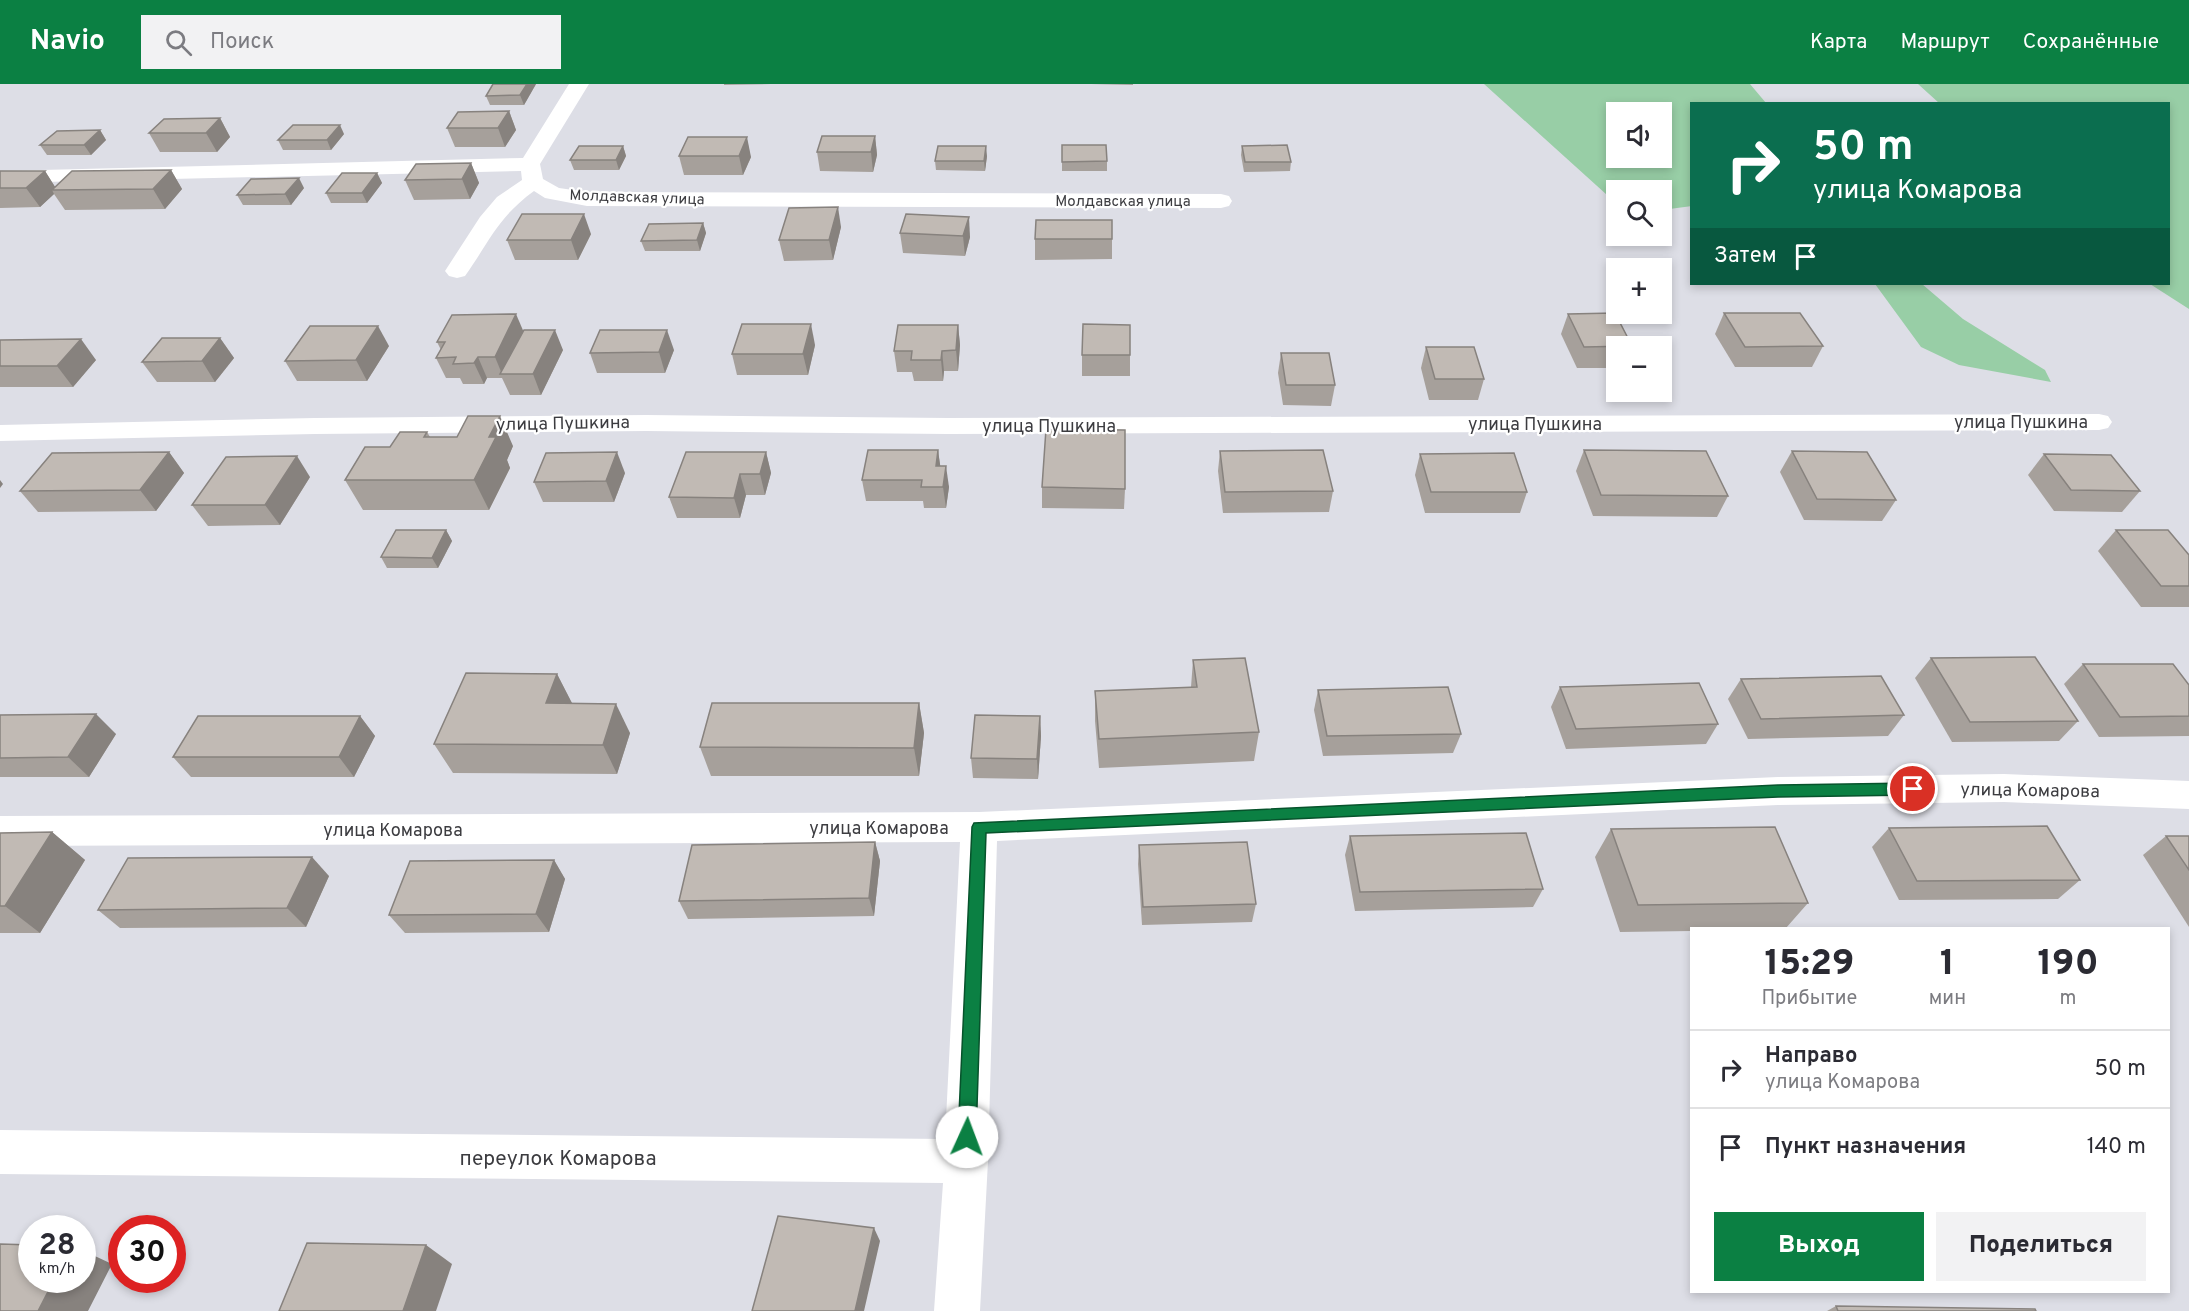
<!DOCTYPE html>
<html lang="ru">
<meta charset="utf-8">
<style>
body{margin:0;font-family:Overpass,sans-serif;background:#f2f2f3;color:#2b2b33;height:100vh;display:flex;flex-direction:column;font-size:22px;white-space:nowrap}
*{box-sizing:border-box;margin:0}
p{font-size:20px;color:#7c7c81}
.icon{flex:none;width:33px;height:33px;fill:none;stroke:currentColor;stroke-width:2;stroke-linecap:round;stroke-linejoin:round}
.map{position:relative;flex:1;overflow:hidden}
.drawer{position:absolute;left:1690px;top:843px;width:480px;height:366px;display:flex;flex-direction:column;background:#fff;border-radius:0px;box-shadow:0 3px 9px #0003}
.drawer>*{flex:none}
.hud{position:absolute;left:1690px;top:18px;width:480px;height:183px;border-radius:0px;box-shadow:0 3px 9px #0003;background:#0b6e4f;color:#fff;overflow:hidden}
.buttons{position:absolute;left:1606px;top:18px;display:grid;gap:12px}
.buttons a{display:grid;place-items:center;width:66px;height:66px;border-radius:0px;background:#fff;box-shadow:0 3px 9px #0003;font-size:30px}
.speed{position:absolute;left:18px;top:1131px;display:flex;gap:12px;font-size:30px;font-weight:700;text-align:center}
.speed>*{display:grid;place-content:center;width:78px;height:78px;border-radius:50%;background:#fff;box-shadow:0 3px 9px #0003;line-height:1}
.speed small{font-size:15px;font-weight:400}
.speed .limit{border:9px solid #d22;background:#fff;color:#111}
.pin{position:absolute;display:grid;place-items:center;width:51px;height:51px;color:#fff;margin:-26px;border:3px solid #fff;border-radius:50%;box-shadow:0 2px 6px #0007}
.me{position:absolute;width:66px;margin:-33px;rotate:2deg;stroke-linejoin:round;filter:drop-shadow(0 0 4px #0008)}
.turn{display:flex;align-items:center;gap:21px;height:126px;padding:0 24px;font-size:27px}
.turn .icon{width:78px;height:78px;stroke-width:2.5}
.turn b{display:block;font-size:42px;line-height:51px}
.then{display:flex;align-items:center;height:57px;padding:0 24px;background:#0003;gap:12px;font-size:22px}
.eta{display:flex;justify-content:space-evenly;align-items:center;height:102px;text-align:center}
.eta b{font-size:36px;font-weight:800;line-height:42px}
.primary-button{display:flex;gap:12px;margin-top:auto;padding:12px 24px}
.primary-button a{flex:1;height:69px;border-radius:0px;background:#0b8043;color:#fff;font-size:24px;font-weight:800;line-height:69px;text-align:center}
.primary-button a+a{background:#f2f2f3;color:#2b2b33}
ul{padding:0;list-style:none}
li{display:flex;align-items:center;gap:18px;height:78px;padding:0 24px;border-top:2px solid #e1e1e2}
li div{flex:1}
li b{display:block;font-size:22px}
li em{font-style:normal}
header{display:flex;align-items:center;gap:36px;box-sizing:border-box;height:84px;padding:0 30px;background:#0b8043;color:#fff}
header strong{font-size:28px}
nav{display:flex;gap:33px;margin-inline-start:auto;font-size:21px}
.search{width:420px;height:54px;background:#f2f2f3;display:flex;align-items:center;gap:15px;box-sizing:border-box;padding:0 21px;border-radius:0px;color:#7c7c81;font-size:22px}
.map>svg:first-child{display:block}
</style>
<header>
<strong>Navio</strong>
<div class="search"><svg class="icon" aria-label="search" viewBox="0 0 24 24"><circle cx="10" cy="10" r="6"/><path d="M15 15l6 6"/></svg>Поиск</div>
<nav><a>Карта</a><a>Маршрут</a><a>Сохранённые</a></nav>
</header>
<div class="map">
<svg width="2189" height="1227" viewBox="0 0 2189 1227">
<rect width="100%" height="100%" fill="#dddee6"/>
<g fill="#98cea6" fill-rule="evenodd">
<path d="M 1484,0 L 1750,0 L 1766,19 L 1692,20 L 1692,122 L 1662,126 L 1662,106 L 1617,106 L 1617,120 ZM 1617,28 L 1662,28 L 1662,74 L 1617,74 Z"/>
<polygon points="1918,0 2189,0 2189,225 2150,200 2169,200 2169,20 1939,19"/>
<polygon points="1875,200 1922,200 1963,235 2045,286 2051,298 1959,281 1921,263"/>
</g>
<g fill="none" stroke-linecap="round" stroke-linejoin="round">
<g fill="#fff" fill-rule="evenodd">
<path d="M 569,0 L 589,0 L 540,80 L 543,95 L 559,104 L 587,108 L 1221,110 L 1229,112 L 1232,117 L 1229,122 L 1221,124 L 587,122 L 545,114 L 534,107 C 497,134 490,157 465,192 L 457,194 L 449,192 L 445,187 L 480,133 L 497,113 L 522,96 L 521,87 L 0,99 L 0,87 L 523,74 Z"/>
<polygon points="2099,330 2108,332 2112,338 2108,344 2099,346 948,350 646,347 315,350 0,357 0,341 315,334 646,331 948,334"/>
<polygon points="2004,690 2189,697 2189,725 2004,718 1778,721 997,757 988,1077 980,1227 934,1227 943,1099 0,1090 0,1046 945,1055 960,758 0,762 0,732 979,728 1778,693"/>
</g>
</g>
<g fill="#a6a09b">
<polygon points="536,0 524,21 490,21 486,12"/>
<polygon points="724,0 771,0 724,1"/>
<polygon points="1091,0 1133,0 1133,1"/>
<polygon points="509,27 516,46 505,63 455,63 447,44"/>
<polygon points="220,34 230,53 217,68 160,68 149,49"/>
<polygon points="100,46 106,56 91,71 47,71 40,61"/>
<polygon points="344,50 331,66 283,66 278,56"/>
<polygon points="875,52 877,71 873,88 820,87 817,68"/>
<polygon points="688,53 751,73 743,91 684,91 679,72"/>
<polygon points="1062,61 1107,77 1107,87 1062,87"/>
<polygon points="623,62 626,72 619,86 574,86 570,76"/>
<polygon points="1242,62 1291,78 1290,87 1244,88 1241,71"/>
<polygon points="987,72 985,87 936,86 935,77"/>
<polygon points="471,79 479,99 470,115 414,116 405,96"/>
<polygon points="171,86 182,105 165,125 65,126 54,110 40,123 0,124 0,87 45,87 55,103"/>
<polygon points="377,89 382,99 367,119 331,119 326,109"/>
<polygon points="304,104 291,121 243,121 237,111"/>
<polygon points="906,130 970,153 965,172 903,169 900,149"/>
<polygon points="703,139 706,149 700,167 645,167 641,157"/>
<polygon points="841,143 833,176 784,177 779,156"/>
<polygon points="591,150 578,176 515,176 507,156"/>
<polygon points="1035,155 1112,155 1112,175 1035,176"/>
<polygon points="1724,229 1823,262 1812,283 1735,283 1715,250"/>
<polygon points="1568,230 1617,262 1617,284 1577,284 1561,250"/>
<polygon points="958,241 960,261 958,287 944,287 943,297 914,297 912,288 897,288 894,267"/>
<polygon points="523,248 563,266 541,311 510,311 502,294 487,294 484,300 463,300 460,294 446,294 436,274 441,266 437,258"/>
<polygon points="220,254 234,274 215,298 157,298 142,278"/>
<polygon points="0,256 96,276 73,303 0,303"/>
<polygon points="815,261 808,291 737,291 732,270"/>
<polygon points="389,262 367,297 297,297 285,277"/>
<polygon points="1426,263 1484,295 1478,316 1429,316 1421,284"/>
<polygon points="674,266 665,289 597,289 590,269"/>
<polygon points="1281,269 1335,301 1331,322 1283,321 1278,289"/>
<rect x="1082" y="271" width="48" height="21"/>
<polygon points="427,348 430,353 513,362 507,376 510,384 489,426 363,426 345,396 390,363"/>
<polygon points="938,366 940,382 949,403 946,424 924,424 923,417 866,417 862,396"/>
<polygon points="1584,366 1728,412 1717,433 1593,432 1576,387"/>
<polygon points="1220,367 1333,407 1329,428 1223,429 1218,387"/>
<polygon points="1792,367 1896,416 1882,437 1804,436 1780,388"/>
<polygon points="169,368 184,389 156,427 38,428 20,407"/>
<polygon points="766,368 771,389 765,411 746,411 740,434 677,434 669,413"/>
<polygon points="1420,370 1527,408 1520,429 1425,429 1415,391"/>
<polygon points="2044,370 2140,407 2122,428 2054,427 2028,391"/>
<polygon points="625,389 614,418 543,418 534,398"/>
<polygon points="310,393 280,441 208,442 192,421"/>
<polygon points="1042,403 1125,405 1124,425 1042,424"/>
<polygon points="446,446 452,457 438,484 387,484 381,473"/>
<polygon points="2116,446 2189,471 2189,523 2141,523 2098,467"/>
<polygon points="1931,574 2078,637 2059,657 1952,658 1915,594"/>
<polygon points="1193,576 1259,648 1254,677 1099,684 1095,637 1095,607 1191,603"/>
<polygon points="2083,580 2189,601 2189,652 2099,653 2064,600"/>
<polygon points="557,590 572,620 630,649 617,690 453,689 434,660"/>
<polygon points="1741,595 1904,631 1888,652 1748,655 1728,615"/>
<polygon points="1560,603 1718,640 1706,660 1566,665 1551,623"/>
<polygon points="1318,606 1461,650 1453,669 1323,672 1314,626"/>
<polygon points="919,619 924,649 919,692 711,692 700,663"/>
<polygon points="0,631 116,650 89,693 0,693"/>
<polygon points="360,632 375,652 354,693 191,693 173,673"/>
<polygon points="1040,632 1041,652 1038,695 973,694 971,674"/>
<polygon points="1889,744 2080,796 2058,815 1899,816 1872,763"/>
<polygon points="1611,745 1808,819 1786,844 1692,844 1692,847 1620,848 1595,773"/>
<polygon points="52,748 85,776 40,849 0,849 0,749"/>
<polygon points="1350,752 1543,805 1533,823 1355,827 1345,771"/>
<polygon points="2166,752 2189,752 2189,843 2143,771"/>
<polygon points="875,758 880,777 874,832 688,835 679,817"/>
<polygon points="1139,761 1256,820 1252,838 1142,841 1138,780"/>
<polygon points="554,776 565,795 549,848 405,849 389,831"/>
<polygon points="329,792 306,843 120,844 98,826"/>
<polygon points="1836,1222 2036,1227 1827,1227"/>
</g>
<g fill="#87827e">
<polygon points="527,0 536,0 524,21 520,11"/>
<polygon points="509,27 516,46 505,63 498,44"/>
<polygon points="220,34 230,53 217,68 206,49"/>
<polygon points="340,41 344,50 331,66 327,56"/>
<polygon points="100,46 106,56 91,71 84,61"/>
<polygon points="875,52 877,71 873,88 871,68"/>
<polygon points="747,53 751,73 743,91 739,72"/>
<polygon points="623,62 626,72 619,86 616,76"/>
<polygon points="986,62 987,72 985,87 984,77"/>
<polygon points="471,79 479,99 470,115 462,95"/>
<polygon points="171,86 182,105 165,125 153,105"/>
<polygon points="45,87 57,106 52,106 54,110 40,123 26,104"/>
<polygon points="377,89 382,99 367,119 362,109"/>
<polygon points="299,94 304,104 291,121 285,110"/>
<polygon points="838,123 841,143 833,176 829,156"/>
<polygon points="584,130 591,150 578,176 571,156"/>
<polygon points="969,133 970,153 965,172 963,152"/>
<polygon points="703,139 706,149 700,167 697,156"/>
<polygon points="516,230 525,251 502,290 495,273"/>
<polygon points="811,240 815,261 808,291 803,270"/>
<polygon points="958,241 960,261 958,287 956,266"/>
<polygon points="378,242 389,262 367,297 356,276"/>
<polygon points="555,246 563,266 541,311 533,290"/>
<polygon points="667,246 674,266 665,289 659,268"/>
<polygon points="220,254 234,274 215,298 202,277"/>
<polygon points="81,255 96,276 73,303 57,282"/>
<polygon points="942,267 944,287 943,297 941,276"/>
<polygon points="478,273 487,294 484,300 474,279"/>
<polygon points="500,332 513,362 507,376 510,384 489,426 474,396 489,353"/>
<polygon points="938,366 941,387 936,382"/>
<polygon points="169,368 184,389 156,427 140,406"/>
<polygon points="617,368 625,389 614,418 606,397"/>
<polygon points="766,368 771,389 765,411 760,390"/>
<polygon points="297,372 310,393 280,441 265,421"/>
<polygon points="946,382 949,403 946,424 943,403"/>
<polygon points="740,390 746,411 740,434 734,414"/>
<polygon points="0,396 3,400 0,404"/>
<polygon points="446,446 452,457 438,484 432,474"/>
<polygon points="557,590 572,619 561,648 546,619"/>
<polygon points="919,619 924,649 919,692 914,664"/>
<polygon points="616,620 630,649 617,690 603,661"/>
<polygon points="96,630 116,650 89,693 68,673"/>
<polygon points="360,632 375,652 354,693 339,673"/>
<polygon points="1040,632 1041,652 1038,695 1037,675"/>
<polygon points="52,748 85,776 40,849 5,822"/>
<polygon points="875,758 880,777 874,832 869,814"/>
<polygon points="312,773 329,792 306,843 287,824"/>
<polygon points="554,776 565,795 549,848 536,830"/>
<polygon points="874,1144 880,1157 864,1227 855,1227"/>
<polygon points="426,1161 452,1180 436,1227 403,1227"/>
<polygon points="82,1166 112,1180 88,1227 38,1227 54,1196 82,1196"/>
</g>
<g fill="#c1bab4" stroke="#87827e" stroke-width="1.5">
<polygon points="493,0 527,0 520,11 486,12"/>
<polygon points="509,27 498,44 447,44 458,28"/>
<polygon points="220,34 206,49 149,49 164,35"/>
<polygon points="293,41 340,41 327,56 278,56"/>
<polygon points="100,46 84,61 40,61 57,47"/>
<polygon points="822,52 875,52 871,68 817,68"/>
<polygon points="688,53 747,53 739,72 679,72"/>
<polygon points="1062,61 1106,61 1107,77 1062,78"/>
<polygon points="1287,61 1291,78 1245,78 1242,62"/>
<polygon points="579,62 623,62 616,76 570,76"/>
<polygon points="938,62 986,62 984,77 935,77"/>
<polygon points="471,79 462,95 405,96 416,80"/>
<polygon points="171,86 153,105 52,106 72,87"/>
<polygon points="0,87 45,87 26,104 0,104"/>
<polygon points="342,89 377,89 362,109 326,109"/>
<polygon points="299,94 285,110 237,111 251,95"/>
<polygon points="838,123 829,156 779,156 789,124"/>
<polygon points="522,130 584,130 571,156 507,156"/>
<polygon points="906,130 969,133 963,152 900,149"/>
<polygon points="1036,136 1112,136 1112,155 1035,155"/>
<polygon points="703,139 697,156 641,157 649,140"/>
<polygon points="1615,229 1632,262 1584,263 1568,230"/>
<polygon points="1724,229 1800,229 1823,262 1745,263"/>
<polygon points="516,230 495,273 478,273 474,279 453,280 456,273 436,274 445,258 437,258 452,231"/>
<polygon points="742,240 811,240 803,270 732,270"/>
<polygon points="1083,240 1130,241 1130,271 1082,271"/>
<polygon points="898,241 958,241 956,266 942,267 941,276 911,276 912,267 894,267"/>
<polygon points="310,242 378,242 356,276 285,277"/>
<polygon points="524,246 555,246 533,290 500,290"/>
<polygon points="600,246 667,246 659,268 590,269"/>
<polygon points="162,254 220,254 202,277 142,278"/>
<polygon points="81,255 57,282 0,282 0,256"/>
<polygon points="1426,263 1474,263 1484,295 1435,295"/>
<polygon points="1281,269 1329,269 1335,301 1286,301"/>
<polygon points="468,332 500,332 489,353 496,353 474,396 345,396 365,363 390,363 400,348 427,348 424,353 457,353"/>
<polygon points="1046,345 1125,346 1125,405 1042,403"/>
<polygon points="868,366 938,366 936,382 946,382 943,403 921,403 922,396 862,396"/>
<polygon points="1323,366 1333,407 1225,408 1220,367"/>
<polygon points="1584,366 1706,367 1728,412 1601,411"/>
<polygon points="1792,367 1867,368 1896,416 1817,415"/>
<polygon points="169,368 140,406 20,407 52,369"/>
<polygon points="617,368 606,397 534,398 546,369"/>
<polygon points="686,368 766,368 760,390 740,390 734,414 669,413"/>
<polygon points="1514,369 1527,408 1431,408 1420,370"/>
<polygon points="2044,370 2111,371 2140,407 2071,406"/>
<polygon points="297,372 265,421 192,421 226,373"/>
<polygon points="396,446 446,446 432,474 381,473"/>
<polygon points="2116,446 2168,446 2189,471 2189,502 2161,502"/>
<polygon points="2035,573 2078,637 1970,638 1931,574"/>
<polygon points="1245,574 1259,648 1099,655 1095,607 1197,603 1193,576"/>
<polygon points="2083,580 2173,580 2189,601 2189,632 2120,633"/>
<polygon points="466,589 557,590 546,619 616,620 603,661 434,660"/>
<polygon points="1881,592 1904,631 1761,635 1741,595"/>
<polygon points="1699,599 1718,640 1576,645 1560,603"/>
<polygon points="1448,603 1461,650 1327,652 1318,606"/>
<polygon points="712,619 919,619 914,664 700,663"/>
<polygon points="96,630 68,673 0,674 0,631"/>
<polygon points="975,631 1040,632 1037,675 971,674"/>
<polygon points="198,632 360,632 339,673 173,673"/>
<polygon points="2047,742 2080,796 1917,797 1889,744"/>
<polygon points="1775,743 1808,819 1638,821 1611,745"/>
<polygon points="52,748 5,822 0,822 0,749"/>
<polygon points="1526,749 1543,805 1360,808 1350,752"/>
<polygon points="2166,752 2189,752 2189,786"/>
<polygon points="875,758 869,814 679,817 692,761"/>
<polygon points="1247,758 1256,820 1143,823 1139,761"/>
<polygon points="312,773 287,824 98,826 128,774"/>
<polygon points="554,776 536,830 389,831 410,777"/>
<polygon points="778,1132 874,1144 855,1227 752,1227"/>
<polygon points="307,1159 426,1161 403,1227 279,1227"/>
<polygon points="0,1160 32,1161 32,1196 54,1196 38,1227 0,1227"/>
<polygon points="1836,1222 2035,1225 2036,1227 1838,1227"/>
</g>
<polygon fill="#0b8043" stroke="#07532c" stroke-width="1.5" points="1913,699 1918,701 1921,705 1918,709 1913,711 1778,713 986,749 976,1053 973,1059 967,1062 961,1059 958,1053 972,743 974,739 1778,701"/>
<g text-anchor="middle" stroke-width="4.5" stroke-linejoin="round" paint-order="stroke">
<g font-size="15" fill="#3c3c40" stroke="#fff">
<text transform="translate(637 113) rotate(2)" y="5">Молдавская улица</text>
<text x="1123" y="122">Молдавская улица</text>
</g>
<g font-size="18" fill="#3c3c40" stroke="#fff">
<text x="2021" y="344">улица Пушкина</text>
<text transform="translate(563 339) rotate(-1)" y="6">улица Пушкина</text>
<text x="1535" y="346">улица Пушкина</text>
<text x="1049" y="348">улица Пушкина</text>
<text transform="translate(2030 706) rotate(1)" y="6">улица Комарова</text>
<text x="879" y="750">улица Комарова</text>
<text x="393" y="752">улица Комарова</text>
</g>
<g font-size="21" fill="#3c3c40" stroke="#fff">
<text x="558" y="1081">переулок Комарова</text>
</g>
</g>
</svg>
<div class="buttons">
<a><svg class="icon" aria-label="sound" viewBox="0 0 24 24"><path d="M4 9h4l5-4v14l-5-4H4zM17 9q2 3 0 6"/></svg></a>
<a><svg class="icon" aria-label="search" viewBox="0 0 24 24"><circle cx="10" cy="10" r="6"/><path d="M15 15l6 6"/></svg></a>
<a>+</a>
<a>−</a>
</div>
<div class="speed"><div>28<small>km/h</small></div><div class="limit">30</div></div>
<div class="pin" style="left:1913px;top:705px;background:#d93025"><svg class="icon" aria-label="arrive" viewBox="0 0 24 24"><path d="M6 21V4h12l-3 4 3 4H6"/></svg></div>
<svg class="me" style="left:967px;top:1053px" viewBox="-20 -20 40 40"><circle r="19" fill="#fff"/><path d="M0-13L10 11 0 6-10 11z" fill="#0b8043"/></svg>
<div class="hud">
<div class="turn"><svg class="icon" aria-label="right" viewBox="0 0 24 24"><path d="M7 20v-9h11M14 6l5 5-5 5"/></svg><div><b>50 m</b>улица Комарова</div></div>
<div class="then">Затем<svg class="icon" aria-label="arrive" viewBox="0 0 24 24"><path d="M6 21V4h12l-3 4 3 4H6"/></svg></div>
</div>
<section class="drawer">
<div class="eta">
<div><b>15:29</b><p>Прибытие</p></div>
<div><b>1</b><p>мин</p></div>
<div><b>190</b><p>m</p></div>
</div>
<ul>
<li><svg class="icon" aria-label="right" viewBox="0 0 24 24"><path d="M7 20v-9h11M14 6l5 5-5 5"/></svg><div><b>Направо</b><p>улица Комарова</p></div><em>50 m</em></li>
<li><svg class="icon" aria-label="arrive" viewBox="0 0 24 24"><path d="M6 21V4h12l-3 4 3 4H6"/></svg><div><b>Пункт назначения</b></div><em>140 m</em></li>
</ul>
<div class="primary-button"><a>Выход</a><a>Поделиться</a></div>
</section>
</div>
